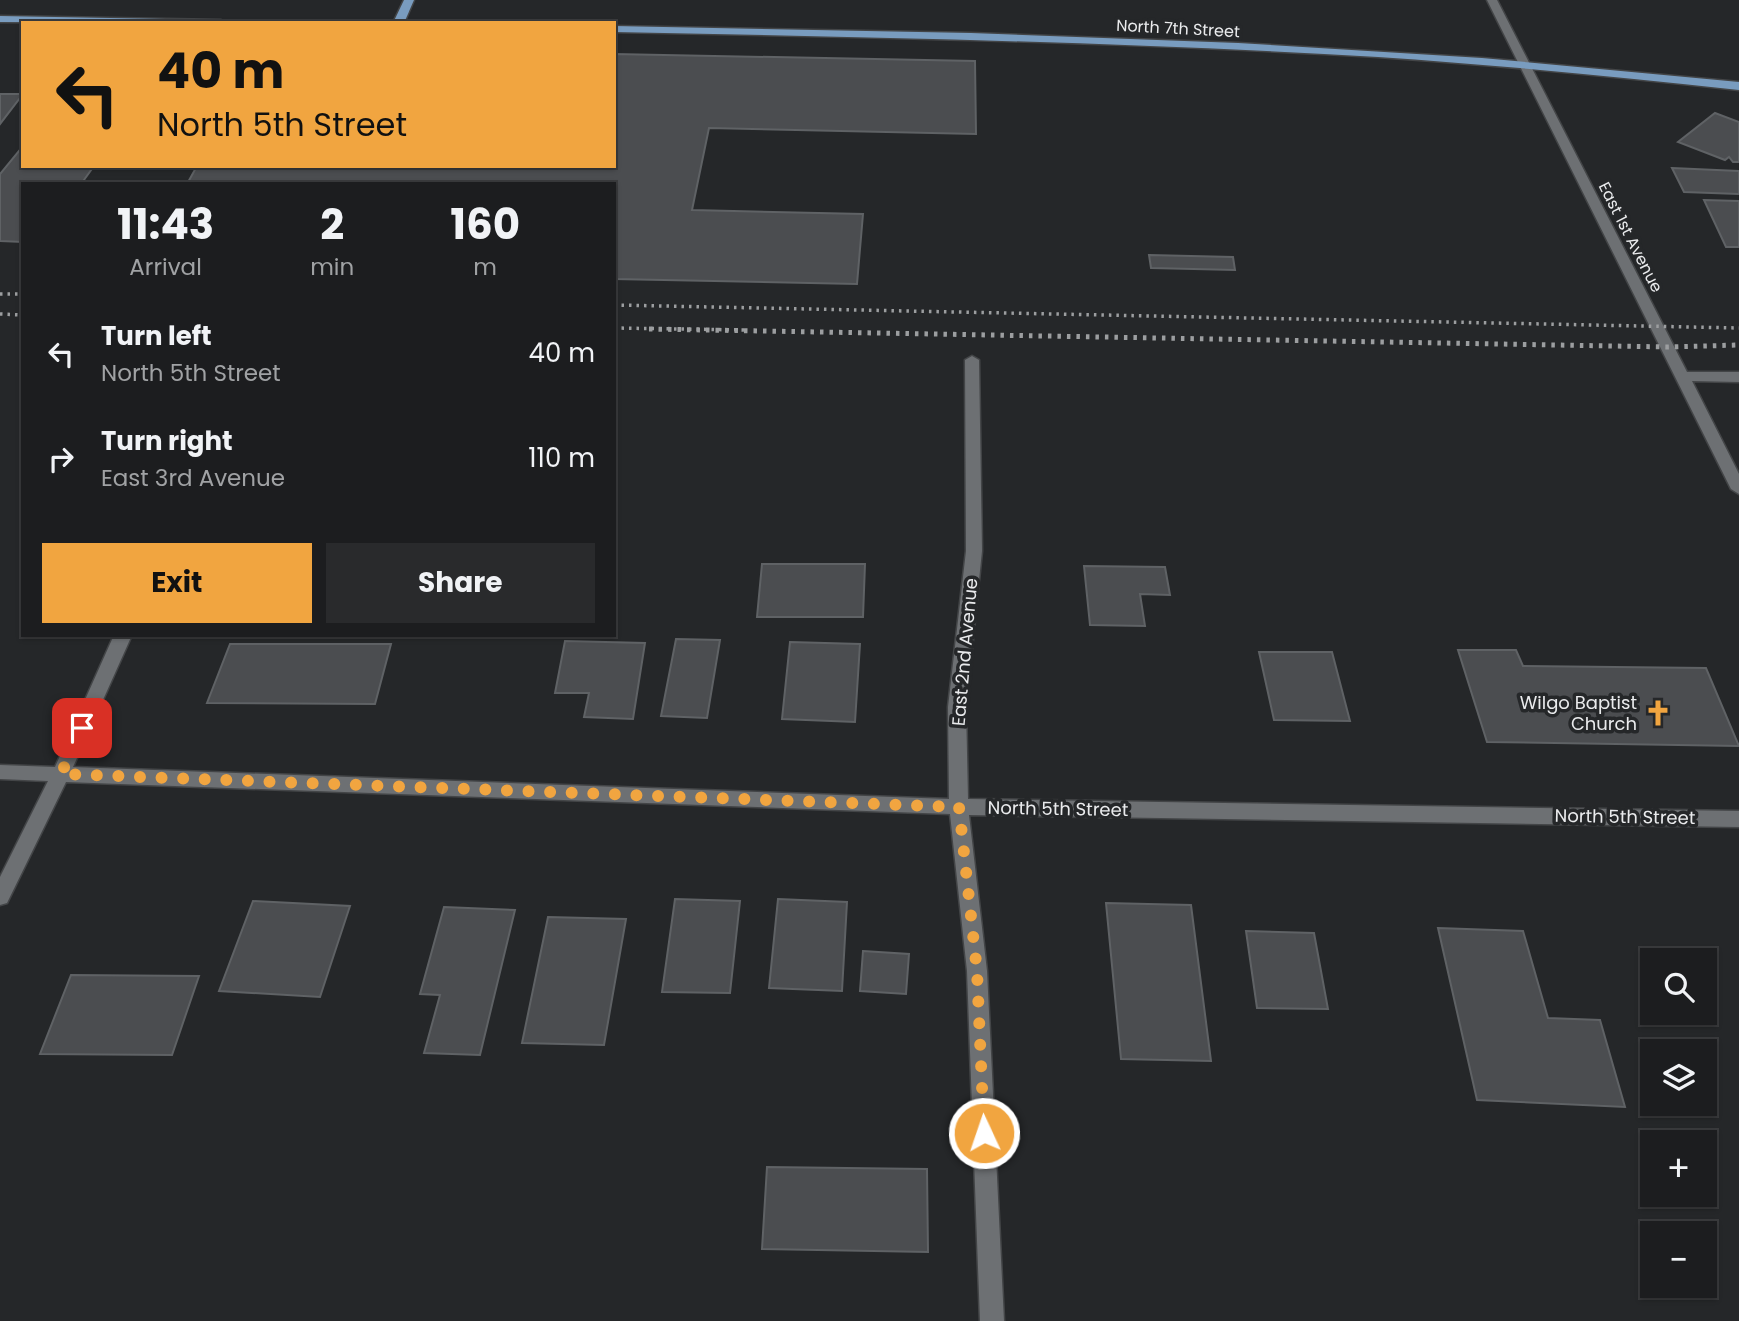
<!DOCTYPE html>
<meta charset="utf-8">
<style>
body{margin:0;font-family:Poppins,sans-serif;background:#292a2c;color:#f1f3f6;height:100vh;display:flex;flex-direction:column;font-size:26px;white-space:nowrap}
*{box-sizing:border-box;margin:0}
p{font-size:23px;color:#a0a2a4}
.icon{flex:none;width:38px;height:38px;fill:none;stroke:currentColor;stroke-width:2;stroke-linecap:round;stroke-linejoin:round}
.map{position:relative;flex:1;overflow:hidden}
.drawer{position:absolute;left:21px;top:182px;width:595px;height:455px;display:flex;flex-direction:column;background:#1c1d1f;border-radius:0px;box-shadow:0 2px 5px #0004,0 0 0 2px #3a3b3d}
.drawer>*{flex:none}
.guide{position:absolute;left:21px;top:21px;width:595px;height:147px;border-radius:0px;box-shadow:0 2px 5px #0004,0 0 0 2px #3a3b3d;background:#f1a540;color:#111;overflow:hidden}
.tools{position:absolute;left:1640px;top:948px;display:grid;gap:14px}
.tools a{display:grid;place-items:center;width:77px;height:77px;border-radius:0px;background:#1c1d1f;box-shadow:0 2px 5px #0004,0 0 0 2px #3a3b3d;font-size:35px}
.pin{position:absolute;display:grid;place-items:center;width:60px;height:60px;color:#fff;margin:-30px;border-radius:14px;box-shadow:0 4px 10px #0006}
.me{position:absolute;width:77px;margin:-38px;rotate:357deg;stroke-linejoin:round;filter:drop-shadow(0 0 5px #0008)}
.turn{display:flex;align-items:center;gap:24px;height:147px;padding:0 21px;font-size:32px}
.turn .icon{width:91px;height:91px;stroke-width:2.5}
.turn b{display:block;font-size:49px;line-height:60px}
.eta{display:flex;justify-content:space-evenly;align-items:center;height:119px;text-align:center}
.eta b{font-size:42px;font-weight:700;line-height:49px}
.action{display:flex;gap:14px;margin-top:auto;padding:14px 21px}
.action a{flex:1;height:80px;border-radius:0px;background:#f1a540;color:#111;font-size:28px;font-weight:700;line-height:80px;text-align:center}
.action a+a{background:#292a2c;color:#f1f3f6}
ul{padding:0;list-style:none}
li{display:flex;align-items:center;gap:21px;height:105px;padding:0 21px}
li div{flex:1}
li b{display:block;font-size:26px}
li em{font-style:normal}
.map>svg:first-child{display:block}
</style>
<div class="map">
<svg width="1739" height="1321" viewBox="0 0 1739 1321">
<rect width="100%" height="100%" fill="#252729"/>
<g fill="#4b4d50" stroke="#5f6265" stroke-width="2">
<polygon points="614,54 975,61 976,134 709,128 692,210 863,214 857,284 614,279 614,184 187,184 197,166 614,166"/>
<polygon points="0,94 23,94 0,124"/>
<polygon points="1715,113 1739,122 1739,162 1733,162 1729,157 1725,160 1678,142"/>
<polygon points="23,146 23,166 94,166 81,184 23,184 23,242 0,241 0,174"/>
<polygon points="1672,168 1739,171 1739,194 1684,192"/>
<polygon points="1704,200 1739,201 1739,247 1726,247"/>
<polygon points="1149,255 1233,257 1235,270 1151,268"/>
<polygon points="762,564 865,564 863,617 757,617"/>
<polygon points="1084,566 1165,567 1170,595 1140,594 1145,626 1090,625"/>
<polygon points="676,639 720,640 707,718 661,716"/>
<polygon points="565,641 645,643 633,719 584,717 589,693 555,693"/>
<polygon points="790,642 860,644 855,722 782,719"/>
<polygon points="230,644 391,644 375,704 207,703"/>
<polygon points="1458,650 1516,650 1523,666 1706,668 1739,746 1487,742"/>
<polygon points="1259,652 1332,652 1350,721 1274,720"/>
<polygon points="675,899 740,901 730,993 662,992"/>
<polygon points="778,899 847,902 842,991 769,988"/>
<polygon points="253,901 350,906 320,997 219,991"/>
<polygon points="1106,903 1191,905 1211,1061 1121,1059"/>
<polygon points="444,907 515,910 480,1055 424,1053 440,995 420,994"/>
<polygon points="548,917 626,919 604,1045 522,1043"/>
<polygon points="1438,928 1523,931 1548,1018 1600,1020 1625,1107 1477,1100"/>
<polygon points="1246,931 1314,933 1328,1009 1257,1008"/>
<polygon points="863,951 909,954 906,994 860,991"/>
<polygon points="71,975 199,976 172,1055 40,1054"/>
<polygon points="767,1167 927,1169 928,1252 762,1249"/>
</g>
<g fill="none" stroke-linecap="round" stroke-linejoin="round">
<g stroke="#434547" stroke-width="3">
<g id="minor">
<polygon points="1487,0 1497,0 1687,372 1739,372 1739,382 1692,381 1739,474 1739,494 1731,489"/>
<polygon points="972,356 979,360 982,551 966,707 968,799 1739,811 1739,827 969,815 987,971 1004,1321 980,1321 967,971 950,814 66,782 7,903 0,905 0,877 48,781 0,779 0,765 55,767 114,635 132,635 73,767 949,799 948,707 966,551 965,360"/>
</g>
</g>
<g stroke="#434547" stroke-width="3">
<g id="major">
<polygon points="404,0 414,0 404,23 393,23"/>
<polygon points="0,16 221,20 226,23 0,22"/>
<path d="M 614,26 L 971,33 L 1238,43 L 1482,58 L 1739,82 L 1739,90 C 1619,77 1499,65 1378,57 C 1124,42 869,37 614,32 Z"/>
</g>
</g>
<use href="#minor" fill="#6d7073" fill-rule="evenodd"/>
<use href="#major" fill="#799cbf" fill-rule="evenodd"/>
<g stroke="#9c9ea0" stroke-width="3.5" stroke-dasharray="2.5 5" stroke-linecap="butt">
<polyline points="0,294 23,294"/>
<polyline points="614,305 1739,328"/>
<polyline points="0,314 23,315"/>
<polyline points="614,328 746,330"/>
</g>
<polyline stroke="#9c9ea0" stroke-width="5" stroke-dasharray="3.5 6" stroke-linecap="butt" points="649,329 1668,347 1739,345"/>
</g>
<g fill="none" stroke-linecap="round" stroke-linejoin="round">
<polyline stroke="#f1a540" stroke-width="12" stroke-dasharray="0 21.6" points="82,728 61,774 959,807 977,971 984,1133"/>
</g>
<defs>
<g id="church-bare" transform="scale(2.1)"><path d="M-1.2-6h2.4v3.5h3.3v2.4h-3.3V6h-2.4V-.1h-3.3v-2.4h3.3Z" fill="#f1a540" stroke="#252729" stroke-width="2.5" paint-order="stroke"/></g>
</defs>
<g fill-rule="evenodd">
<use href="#church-bare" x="1658" y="713"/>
</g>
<g text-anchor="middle" stroke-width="7" stroke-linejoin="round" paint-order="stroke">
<g font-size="16" fill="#eaebed" stroke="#252729">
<text transform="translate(1178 28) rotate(3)" y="6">North 7th Street</text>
<text transform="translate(1631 237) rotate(63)" y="6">East 1st Avenue</text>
</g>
<g font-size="18" fill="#eaebed" stroke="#252729">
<text transform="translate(965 652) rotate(-85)" y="6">East 2nd Avenue</text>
<text transform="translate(1058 809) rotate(1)" y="6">North 5th Street</text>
<text transform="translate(1625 817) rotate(1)" y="6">North 5th Street</text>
</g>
<g font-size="18" fill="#eaebed" stroke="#252729" text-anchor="end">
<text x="1637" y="709">Wilgo Baptist<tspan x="1637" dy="21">Church</tspan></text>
</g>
</g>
</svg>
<div class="tools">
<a><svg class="icon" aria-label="search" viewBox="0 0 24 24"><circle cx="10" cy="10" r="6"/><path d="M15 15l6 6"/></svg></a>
<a><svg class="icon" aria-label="layers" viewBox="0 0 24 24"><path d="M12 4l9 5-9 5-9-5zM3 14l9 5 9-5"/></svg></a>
<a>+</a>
<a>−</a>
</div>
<div class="pin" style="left:82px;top:728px;background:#d93025"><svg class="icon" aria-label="arrive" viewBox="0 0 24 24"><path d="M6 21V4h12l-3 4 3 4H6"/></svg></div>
<svg class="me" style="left:984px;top:1133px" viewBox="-20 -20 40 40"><circle r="17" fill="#f1a540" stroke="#fff" stroke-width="3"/><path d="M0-11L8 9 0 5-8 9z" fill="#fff"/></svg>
<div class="guide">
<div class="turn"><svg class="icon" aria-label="left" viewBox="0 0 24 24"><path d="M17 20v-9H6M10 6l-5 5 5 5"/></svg><div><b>40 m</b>North 5th Street</div></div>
</div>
<section class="drawer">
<div class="eta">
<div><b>11:43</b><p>Arrival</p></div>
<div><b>2</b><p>min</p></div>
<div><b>160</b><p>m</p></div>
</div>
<ul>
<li><svg class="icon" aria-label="left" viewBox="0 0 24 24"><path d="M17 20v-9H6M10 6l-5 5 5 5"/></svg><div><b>Turn left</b><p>North 5th Street</p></div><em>40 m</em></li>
<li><svg class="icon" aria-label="right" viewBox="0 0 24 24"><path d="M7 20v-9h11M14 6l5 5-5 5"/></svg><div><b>Turn right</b><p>East 3rd Avenue</p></div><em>110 m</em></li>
</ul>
<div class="action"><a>Exit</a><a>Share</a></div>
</section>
</div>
